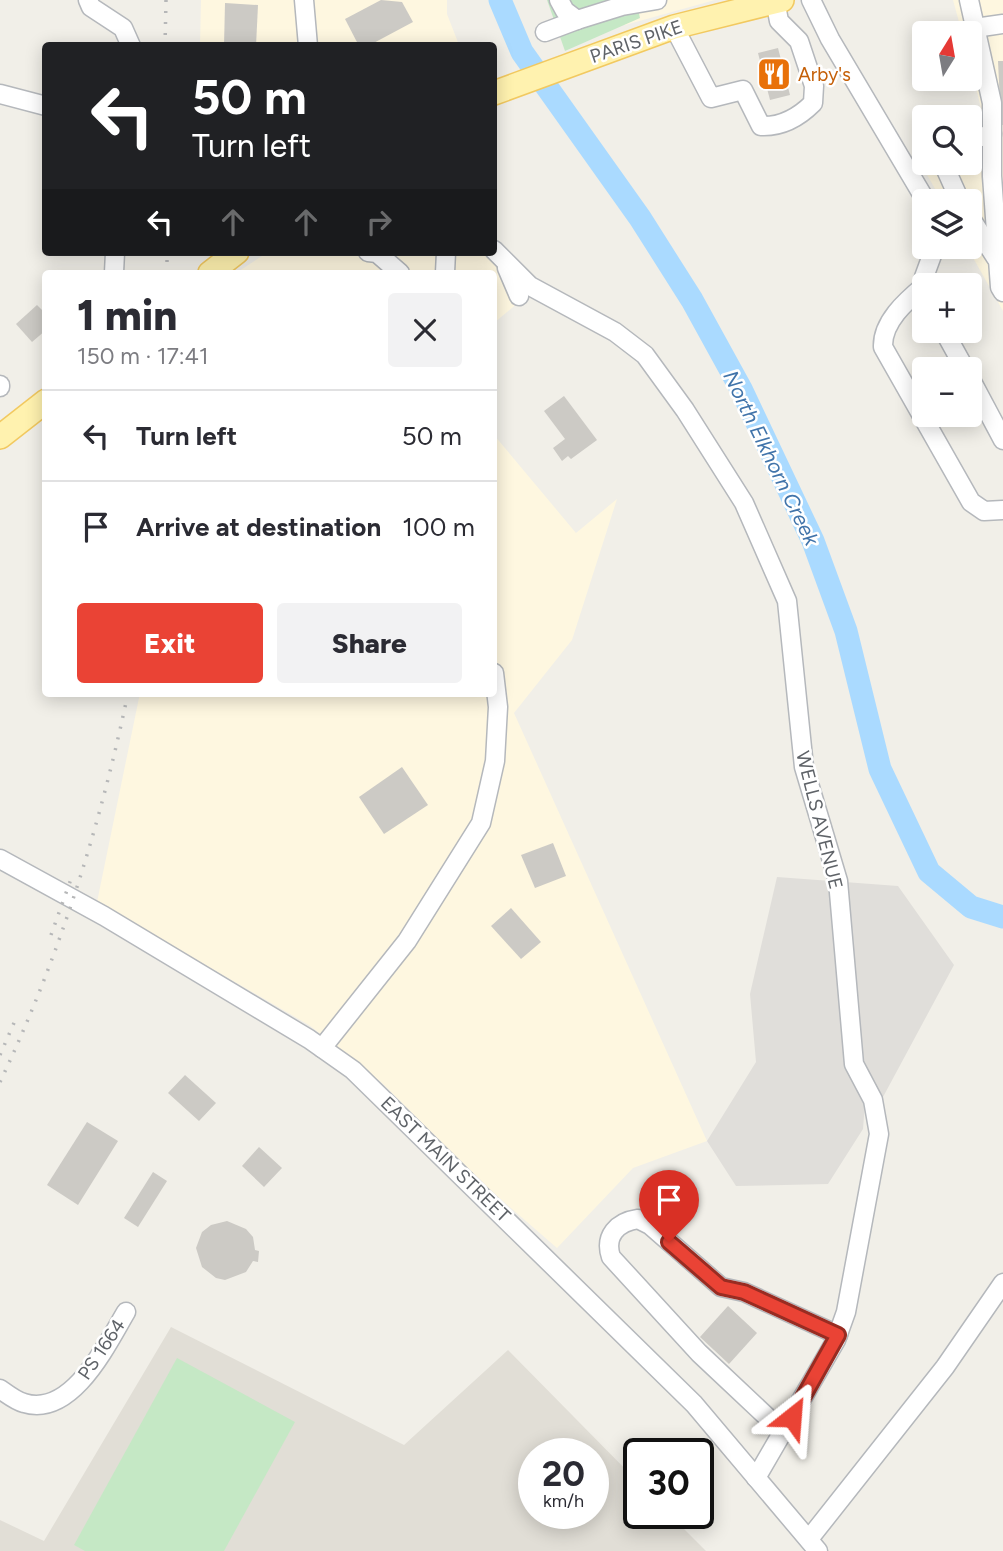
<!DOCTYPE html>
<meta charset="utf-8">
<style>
body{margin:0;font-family:Figtree,sans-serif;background:#f2f2f3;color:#2b2b33;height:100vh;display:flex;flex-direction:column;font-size:26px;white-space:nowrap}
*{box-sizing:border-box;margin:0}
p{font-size:23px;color:#7c7c81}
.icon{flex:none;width:38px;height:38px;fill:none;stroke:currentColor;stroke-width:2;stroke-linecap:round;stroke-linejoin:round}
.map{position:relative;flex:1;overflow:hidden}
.panel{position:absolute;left:42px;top:270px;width:455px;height:427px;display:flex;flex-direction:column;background:#fff;border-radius:7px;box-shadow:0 4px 18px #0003}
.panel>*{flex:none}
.guide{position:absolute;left:42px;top:42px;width:455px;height:214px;border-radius:7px;box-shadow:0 4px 18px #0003;background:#202124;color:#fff;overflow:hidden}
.needle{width:46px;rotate:11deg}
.tools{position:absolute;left:912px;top:21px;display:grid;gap:14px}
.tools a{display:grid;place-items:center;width:70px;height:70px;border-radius:7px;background:#fff;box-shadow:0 4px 18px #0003;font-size:35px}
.speed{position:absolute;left:518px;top:1438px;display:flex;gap:14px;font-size:35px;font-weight:700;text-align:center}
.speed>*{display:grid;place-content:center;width:91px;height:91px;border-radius:50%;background:#fff;box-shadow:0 4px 18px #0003;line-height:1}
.speed small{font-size:18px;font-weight:400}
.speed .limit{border:4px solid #111;border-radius:10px;background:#fff;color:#111}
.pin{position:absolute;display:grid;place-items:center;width:60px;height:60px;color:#fff;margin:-72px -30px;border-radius:50% 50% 50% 0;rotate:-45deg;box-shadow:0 0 7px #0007}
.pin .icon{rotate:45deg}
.me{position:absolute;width:77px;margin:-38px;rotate:28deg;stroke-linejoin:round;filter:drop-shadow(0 0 5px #0008)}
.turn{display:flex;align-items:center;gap:24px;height:147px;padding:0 35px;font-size:32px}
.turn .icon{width:91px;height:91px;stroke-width:2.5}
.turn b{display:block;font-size:49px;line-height:60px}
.lanes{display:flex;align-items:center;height:66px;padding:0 35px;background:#0003;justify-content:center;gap:35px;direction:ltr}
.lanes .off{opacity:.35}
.round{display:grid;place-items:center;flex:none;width:74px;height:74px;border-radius:7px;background:#f2f2f3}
.summary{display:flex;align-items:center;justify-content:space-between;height:119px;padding:0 35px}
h1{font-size:42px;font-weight:800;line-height:52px}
.primary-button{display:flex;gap:14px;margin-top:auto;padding:14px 35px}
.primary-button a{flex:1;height:80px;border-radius:7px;background:#ea4335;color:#fff;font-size:28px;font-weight:800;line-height:80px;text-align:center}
.primary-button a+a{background:#f2f2f3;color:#2b2b33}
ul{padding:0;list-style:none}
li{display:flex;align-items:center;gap:21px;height:91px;padding:0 35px;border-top:2px solid #e1e1e2}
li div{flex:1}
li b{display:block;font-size:26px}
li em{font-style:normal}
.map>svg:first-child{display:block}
</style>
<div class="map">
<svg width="1003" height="1551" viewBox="0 0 1003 1551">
<rect width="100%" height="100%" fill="#f1efe8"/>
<g fill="#fef7e0">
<polygon points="201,0 447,0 447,14 459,45 200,46"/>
<polygon points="620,0 715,0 625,25"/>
<polygon points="953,0 1003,0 1003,311 967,247 970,201 942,201 922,166 924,157 924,163 970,163 970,123 984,120 970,64 970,33 962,33"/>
<polygon points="268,252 484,252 526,296 494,323 494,273 236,273"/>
<polygon points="494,435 576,533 617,499 572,640 514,713 707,1141 633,1168 557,1248 489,1189 381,1082 309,1025 97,902 140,693 494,693"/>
</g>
<polygon fill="#e0deda" points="777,877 898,886 954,965 883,1097 865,1103 863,1129 828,1184 736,1186 707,1141 756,1062 750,994"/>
<path fill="#e1ded6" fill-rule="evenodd" d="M 171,1327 L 404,1445 L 508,1350 L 639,1483 L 639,1514 L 669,1514 L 706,1551 L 0,1551 L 0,1520 L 44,1541 ZM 534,1454 L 593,1454 L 593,1514 L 534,1514 Z"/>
<g fill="#c5e8c5">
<polygon points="547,0 636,0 640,18 565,51"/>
<polygon points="177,1358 295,1422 224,1551 85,1551 74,1545"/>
</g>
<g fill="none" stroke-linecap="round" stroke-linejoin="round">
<polyline stroke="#aadaff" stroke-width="23" points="500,0 522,52 640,218 692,300 741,389 813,541 846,631 880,769 929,872 971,907 1003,917"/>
</g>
<g fill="#cccac5">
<polygon points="381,0 402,2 413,22 368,46 359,46 345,19"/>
<polygon points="225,3 258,5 256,46 224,46"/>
<polygon points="778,48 790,95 770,100 758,53"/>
<polygon points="998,61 1003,61 1003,125 1001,125"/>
<polygon points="37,305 46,314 46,330 32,342 16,324"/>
<polygon points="564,396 597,440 571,459 568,456 562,461 553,448 565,439 544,411"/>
<polygon points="402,767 428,805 384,834 359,797"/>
<polygon points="553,843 566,876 535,888 521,855"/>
<polygon points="511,908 541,942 521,959 491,926"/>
<polygon points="185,1075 216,1103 199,1121 168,1093"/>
<polygon points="87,1122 118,1141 78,1205 47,1185"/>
<polygon points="259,1147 282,1168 264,1187 242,1166"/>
<polygon points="153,1172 167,1181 138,1227 124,1218"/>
<polygon points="227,1221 246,1229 253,1237 255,1250 259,1251 258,1262 253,1261 246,1272 225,1280 216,1278 202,1267 196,1248 202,1232 211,1225"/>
<polygon points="728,1306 757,1333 729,1364 700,1337"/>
</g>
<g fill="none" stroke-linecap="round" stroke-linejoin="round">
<g stroke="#b5b8bc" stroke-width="21">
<g id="minor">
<polyline points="88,0 91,7 123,28 131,46"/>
<polyline points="304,0 308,46"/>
<polyline points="559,0 565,11 577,20 622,6 657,0"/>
<polyline points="811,0 830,39 926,201"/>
<polyline points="969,0 992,103 992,176 1000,287 1003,292"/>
<path d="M 674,27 L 711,98 L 743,90 L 761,126 C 782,127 798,118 813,103 L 814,86 L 799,41 L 779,21 L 775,0"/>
<polyline points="975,28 1003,24"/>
<polyline points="545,32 577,20"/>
<polyline points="0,94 46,106"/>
<polyline points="970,140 992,134"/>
<polyline points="943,163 960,201"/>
<polyline points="970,217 996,258"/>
<polyline points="494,250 530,286 615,332 645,355 685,410 744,503 787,601 804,767 838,881 854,1064 873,1100 879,1134 846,1312 836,1340 756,1478"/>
<polyline points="368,252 377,253 400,273"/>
<polyline points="507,268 519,296"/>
<polyline points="114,273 115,252"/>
<polyline points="445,273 446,252"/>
<path d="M 924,286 C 906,301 882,322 883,347 L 971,502 L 984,511 L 1003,510"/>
<polyline points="924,287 924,277 935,247"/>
<polyline points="944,331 965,369"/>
<polyline points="970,378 1003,440"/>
<polyline points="0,385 0,387"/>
<polyline points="0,859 104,916 309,1039 353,1070 694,1404 818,1551"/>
<polyline points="322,1048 407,941 481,823 495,761 498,707 494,673"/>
<path d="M 0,1389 C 7,1394 16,1401 24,1403 C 72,1418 107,1344 126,1312"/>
<path d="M 783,1432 L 699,1353 L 611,1257 C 604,1236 617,1222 638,1219 L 650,1225 L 721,1287 L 744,1292 L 838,1335"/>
<polyline points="809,1539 945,1367 1003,1283"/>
</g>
</g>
<g stroke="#f2c960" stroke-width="26">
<g id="major">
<polyline points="494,93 674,27 782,0"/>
<polyline points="210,273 237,252"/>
<polyline points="0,437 46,401"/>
</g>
</g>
<use href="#minor" stroke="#fff" stroke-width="18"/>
<use href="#major" stroke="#fff2af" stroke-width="23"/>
<g stroke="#b6b7b8" stroke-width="3.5" stroke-dasharray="2 9" stroke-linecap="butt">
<polyline points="165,46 166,0"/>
<polyline points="167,273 167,252"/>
<polyline points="51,935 71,879"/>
<polyline points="0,1055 17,1016"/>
<path d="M 0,1082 C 59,958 100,827 128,693"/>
</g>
</g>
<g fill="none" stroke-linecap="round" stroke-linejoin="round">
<g stroke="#982c22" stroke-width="18">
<polyline id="route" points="669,1242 721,1287 744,1292 838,1335 792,1417"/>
</g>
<use href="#route" stroke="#ea4335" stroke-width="12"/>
</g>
<defs>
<g id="restaurant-square" transform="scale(1.75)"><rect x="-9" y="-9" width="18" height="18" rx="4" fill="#e8710a" stroke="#fff"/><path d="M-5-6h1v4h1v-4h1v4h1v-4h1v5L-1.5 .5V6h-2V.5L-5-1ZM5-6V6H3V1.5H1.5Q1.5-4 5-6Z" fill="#fff"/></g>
</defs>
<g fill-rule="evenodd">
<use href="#restaurant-square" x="774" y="74"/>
</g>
<g text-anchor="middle" stroke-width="5" stroke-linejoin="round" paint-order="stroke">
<g font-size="19" fill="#5f6368" stroke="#fff">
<text transform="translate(636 41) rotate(-19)" y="7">PARIS PIKE</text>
<text transform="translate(820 820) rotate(76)" y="7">WELLS AVENUE</text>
<text transform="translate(446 1159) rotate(44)" y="7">EAST MAIN STREET</text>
<text transform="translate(101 1349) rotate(-56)" y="7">PS 1664</text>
</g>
<g font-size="19" fill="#c56008" stroke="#fff" text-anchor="start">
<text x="798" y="81">Arby's</text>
</g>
<g font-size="21" font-style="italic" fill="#4174aa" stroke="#fff">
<text transform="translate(771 458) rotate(64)" y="7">North Elkhorn Creek</text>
</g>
</g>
</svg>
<div class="tools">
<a><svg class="needle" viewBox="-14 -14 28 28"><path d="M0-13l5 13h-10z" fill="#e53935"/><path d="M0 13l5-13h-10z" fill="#7c7c81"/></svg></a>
<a><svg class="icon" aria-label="search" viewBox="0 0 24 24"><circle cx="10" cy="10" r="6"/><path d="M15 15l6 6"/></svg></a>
<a><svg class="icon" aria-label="layers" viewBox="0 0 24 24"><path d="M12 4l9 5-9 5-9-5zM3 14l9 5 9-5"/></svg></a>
<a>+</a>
<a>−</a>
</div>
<div class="speed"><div>20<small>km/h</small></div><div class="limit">30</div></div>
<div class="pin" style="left:669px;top:1242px;background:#d93025"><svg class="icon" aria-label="arrive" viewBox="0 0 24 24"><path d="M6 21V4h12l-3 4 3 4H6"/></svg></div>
<svg class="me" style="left:792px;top:1417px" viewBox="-20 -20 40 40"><path d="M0-17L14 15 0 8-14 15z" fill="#ea4335" stroke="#fff" stroke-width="4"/></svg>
<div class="guide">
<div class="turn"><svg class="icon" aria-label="left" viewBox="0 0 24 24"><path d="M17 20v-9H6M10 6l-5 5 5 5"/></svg><div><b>50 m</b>Turn left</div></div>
<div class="lanes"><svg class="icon" aria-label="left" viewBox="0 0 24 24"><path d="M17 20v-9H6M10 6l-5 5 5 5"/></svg><svg class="icon off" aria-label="ahead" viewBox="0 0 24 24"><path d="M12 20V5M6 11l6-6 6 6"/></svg><svg class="icon off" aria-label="ahead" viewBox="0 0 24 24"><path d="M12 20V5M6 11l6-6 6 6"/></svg><svg class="icon off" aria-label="right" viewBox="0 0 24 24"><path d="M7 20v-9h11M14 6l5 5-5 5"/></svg></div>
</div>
<section class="panel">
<div class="summary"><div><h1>1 min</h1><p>150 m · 17:41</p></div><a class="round"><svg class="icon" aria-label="close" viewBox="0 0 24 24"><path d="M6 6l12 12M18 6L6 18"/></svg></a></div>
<ul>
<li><svg class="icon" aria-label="left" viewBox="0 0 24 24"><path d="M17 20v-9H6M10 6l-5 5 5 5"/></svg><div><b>Turn left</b></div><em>50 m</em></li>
<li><svg class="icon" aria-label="arrive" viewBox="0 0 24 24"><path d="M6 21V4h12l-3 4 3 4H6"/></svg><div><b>Arrive at destination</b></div><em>100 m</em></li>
</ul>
<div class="primary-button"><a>Exit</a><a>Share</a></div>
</section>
</div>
